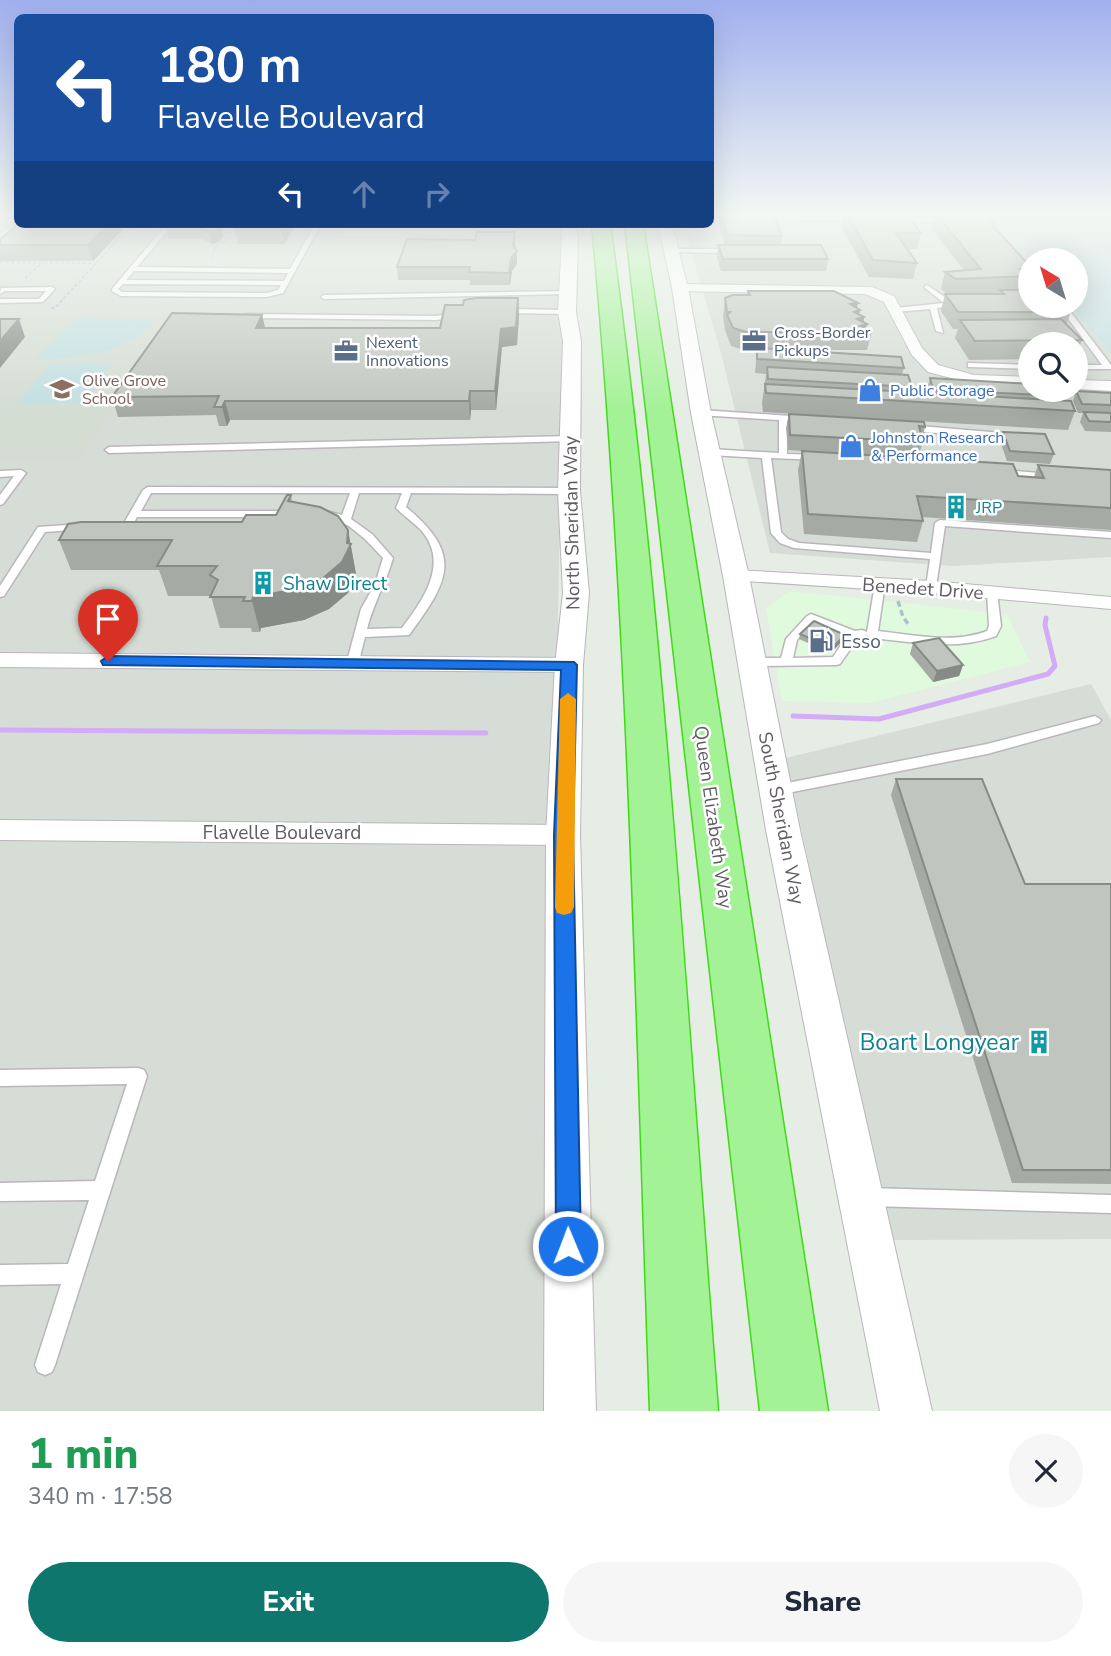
<!DOCTYPE html>
<meta charset="utf-8">
<style>
body{margin:0;font-family:"Nunito Sans",sans-serif;background:#f6f6f7;color:#1f2937;height:100vh;display:flex;flex-direction:column;font-size:26px;white-space:nowrap}
*{box-sizing:border-box;margin:0}
p{font-size:23px;color:#747a83}
.icon{flex:none;width:38px;height:38px;fill:none;stroke:currentColor;stroke-width:2;stroke-linecap:round;stroke-linejoin:round}
.map{position:relative;height:1411px;overflow:hidden}
.side{display:flex;flex-direction:column;background:#fff;flex:1}
.side>*{flex:none}
.hud{position:absolute;left:14px;top:14px;width:700px;height:214px;border-radius:10px;box-shadow:0 7px 28px #0002;background:#1a4fa0;color:#fff;overflow:hidden}
.needle{width:46px;rotate:322deg}
.controls{position:absolute;left:1018px;top:248px;display:grid;gap:14px}
.controls a{display:grid;place-items:center;width:70px;height:70px;border-radius:50%;background:#fff;box-shadow:0 7px 28px #0002;font-size:35px}
.pin{position:absolute;display:grid;place-items:center;width:60px;height:60px;color:#fff;margin:-72px -30px;border-radius:50% 50% 50% 0;rotate:-45deg;box-shadow:0 0 7px #0007}
.pin .icon{rotate:45deg}
.me{position:absolute;width:77px;margin:-38px;rotate:359deg;stroke-linejoin:round;filter:drop-shadow(0 0 5px #0008)}
.turn{display:flex;align-items:center;gap:24px;height:147px;padding:0 28px;font-size:32px}
.turn .icon{width:91px;height:91px;stroke-width:2.5}
.turn b{display:block;font-size:49px;line-height:60px}
.lanes{display:flex;align-items:center;height:66px;padding:0 28px;background:#0003;justify-content:center;gap:35px;direction:ltr}
.lanes .off{opacity:.35}
.round{display:grid;place-items:center;flex:none;width:74px;height:74px;border-radius:37px;background:#f6f6f7}
.summary{display:flex;align-items:center;justify-content:space-between;height:119px;padding:0 28px}
h1{font-size:42px;font-weight:800;line-height:52px;color:#1e9e55}
.action{display:flex;gap:14px;margin-top:auto;padding:14px 28px}
.action a{flex:1;height:80px;border-radius:42px;background:#0f766e;color:#fff;font-size:28px;font-weight:800;line-height:80px;text-align:center}
.action a+a{background:#f6f6f7;color:#1f2937}
.map>svg:first-child{display:block}
</style>
<div class="map">
<svg width="1111" height="1411" viewBox="0 0 1111 1411">
<rect width="100%" height="100%" fill="#e5ede4"/>
<polygon fill="#dffadc" points="790,591 1007,614 1030,662 871,703 782,701 766,608"/>
<g fill="#d6dcd6" fill-rule="evenodd">
<polygon points="0,214 17,214 18,224 342,224 338,236 565,235 558,616 560,656 552,1411 0,1411"/>
<path d="M 711,214 L 1111,214 L 1111,219 L 991,220 L 1031,264 L 1031,306 L 1069,306 L 1111,353 L 1111,557 L 953,566 L 770,553 L 721,353 L 683,224 L 710,224 ZM 1031,345 L 1076,345 L 1076,390 L 1031,390 Z"/>
<polygon points="1091,684 1111,720 1111,1239 890,1240 786,758"/>
</g>
<polygon fill="#d4ddd2" points="173,316 77,462 0,462 0,317"/>
<g fill="#c3dfe2">
<polygon points="1111,219 1111,353 1069,306 1076,306 1076,261 1031,261 1031,264 990,220"/>
<path d="M 85,318 L 156,321 C 125,354 77,358 34,360 L 72,321 Z"/>
<polygon points="51,363 113,363 83,403 17,403"/>
</g>
<g fill="none" stroke-linecap="round" stroke-linejoin="round">
<g stroke="#d4abf6" stroke-width="5">
<polyline points="793,716 879,719 1048,674 1055,666 1045,625 1046,618"/>
<polyline points="0,730 486,733"/>
</g>
<g stroke="#bbb6bd" stroke-width="3">
<g id="service">
<polygon points="931,214 938,214 942,220 939,222 896,222 893,220 896,218 934,218"/>
<polygon points="710,216 735,216 738,218 735,220 710,220"/>
<polygon points="760,216 857,217 860,219 857,221 758,219"/>
<polygon points="18,221 18,224 20,224 0,239 0,234"/>
<path d="M 167,224 L 173,224 L 137,267 L 290,269 L 315,224 L 321,224 L 283,293 L 267,297 L 121,296 L 112,291 L 112,289 ZM 134,271 L 135,271 L 288,273 L 284,281 L 126,280 ZM 123,284 L 281,285 L 278,290 L 267,293 L 122,292 L 118,289 Z"/>
<polygon points="672,249 731,249 734,251 731,253 670,252 669,251"/>
<polygon points="927,285 952,302 962,304 937,308 943,333 936,331 930,309 896,312 892,310 896,308 944,303 925,288 924,287"/>
<polygon points="52,287 55,289 43,302 0,303 0,299 39,299 46,291 5,291 0,294 1,288"/>
<polygon points="571,291 571,293 569,294 324,299 321,297 324,295"/>
<polygon points="1059,306 1066,306 1111,365 1111,369 1076,369 1076,365 1102,365"/>
<polygon points="504,309 567,310 571,312 567,314 501,313 500,311"/>
<polygon points="458,312 461,312 461,316 436,320 246,318 242,316 246,314 436,316"/>
<polygon points="968,363 1031,365 1031,369 971,367 968,367"/>
<polygon points="701,410 805,417 805,421 787,421 787,454 818,455 821,456 821,460 771,458 781,532 788,539 799,543 931,553 935,523 940,520 1111,532 1111,538 945,526 936,587 931,590 926,587 930,559 794,548 780,543 771,533 762,458 710,455 706,452 710,449 779,453 779,420 698,415 698,411"/>
<polygon points="908,425 1002,433 1006,436 1002,439 905,430 904,428"/>
<polygon points="569,436 573,439 572,441 109,453 105,450 109,447"/>
<polygon points="21,470 26,473 3,504 0,505 0,495 14,476 0,477 0,471"/>
<polygon points="1003,470 1051,474 1056,477 1051,480 1000,475 998,473"/>
<path d="M 148,487 L 569,488 L 574,491 L 569,494 L 411,493 L 406,507 C 464,555 449,581 409,635 L 365,637 L 358,665 L 352,669 L 346,665 L 361,609 L 375,584 L 383,558 L 365,539 L 349,526 L 321,514 L 326,511 L 342,515 L 350,493 L 151,493 L 141,511 L 290,511 L 295,514 L 290,517 L 137,517 L 131,528 L 111,528 L 111,524 L 124,523 L 143,490 ZM 359,493 L 402,493 L 396,508 C 404,516 413,522 421,530 C 450,563 423,600 402,628 L 367,629 C 373,604 386,583 393,558 L 372,534 L 351,519 Z"/>
<polygon points="82,524 86,525 86,529 45,532 4,596 0,597 0,586 38,527"/>
<path d="M 880,581 L 885,584 L 878,631 C 914,635 953,644 987,631 L 989,626 L 987,592 L 992,589 L 997,592 L 1001,626 L 996,636 C 956,651 913,642 872,638 L 867,635 L 858,638 L 840,664 L 836,665 L 752,666 L 746,662 L 752,658 L 781,658 L 786,639 L 807,616 L 811,614 L 855,631 L 862,630 L 867,632 L 875,584 ZM 813,623 L 847,636 L 833,657 L 793,658 L 797,640 Z"/>
<polygon points="1095,716 1101,720 1099,723 987,754 777,795 772,794 770,790 772,786 777,785 987,744"/>
<polygon points="138,1068 144,1070 147,1076 55,1365 52,1372 45,1375 38,1372 35,1365 61,1284 0,1285 0,1265 68,1264 89,1200 0,1201 0,1183 95,1181 127,1084 0,1086 0,1070"/>
<polygon points="869,1188 1111,1195 1111,1213 869,1206 862,1204 860,1197 862,1190"/>
</g>
</g>
<g stroke="#bbb6bd" stroke-width="2">
<g id="minor">
<polygon points="680,284 872,287 894,296 922,348 938,365 974,375 1031,377 1031,385 974,384 928,372 912,355 884,302 865,294 676,291 676,285"/>
<polygon points="1076,380 1111,381 1111,391 1076,389"/>
<polygon points="736,570 931,581 1111,597 1111,609 931,593 729,580 726,576 729,572"/>
<polygon points="0,653 569,658 577,660 580,665 577,670 569,672 0,667"/>
<polygon points="0,820 563,825 572,828 576,835 572,842 563,845 0,840"/>
</g>
</g>
<g stroke="#bbb6bd" stroke-width="2">
<g id="tertiary">
<polygon points="561,224 575,224 578,240 576,312 581,341 580,491 589,593 583,665 580,835 596,1411 544,1411 546,835 555,665 563,593 558,491 563,341 558,312 562,240"/>
<polygon points="658,224 672,224 688,288 711,413 749,576 800,830 932,1411 880,1411 766,830 723,576 691,413 672,288"/>
</g>
</g>
<g stroke="#3ddb16" stroke-width="3">
<g id="motorway">
<path d="M 592,224 L 610,224 C 664,618 687,1015 718,1411 L 650,1411 C 636,1015 629,618 592,224 Z"/>
<polygon points="625,224 643,224 828,1411 760,1411"/>
</g>
</g>
<g stroke="#a7c2d3" stroke-width="2" stroke-dasharray="3.5 2" stroke-linecap="butt">
<polyline points="222,232 236,233"/>
<polyline points="212,257 216,246 232,238 236,232"/>
<polyline points="0,262 95,263"/>
<polyline points="25,278 43,262"/>
<polyline points="51,308 55,308 131,225 118,225"/>
</g>
<polyline stroke="#a7c2d3" stroke-width="3.5" stroke-dasharray="6 3.5" stroke-linecap="butt" points="898,601 903,617 909,625"/>
<use href="#service" fill="#fff" fill-rule="evenodd"/>
<use href="#minor" fill="#fff" fill-rule="evenodd"/>
<use href="#tertiary" fill="#fff" fill-rule="evenodd"/>
<use href="#motorway" fill="#a3f296" fill-rule="evenodd"/>
</g>
<g fill="#a5aaa4">
<polygon points="719,214 773,214 782,236 781,245 828,259 826,271 721,271 717,258 718,245 725,245 718,223"/>
<polygon points="844,214 906,214 921,233 917,249 907,249 917,263 913,279 869,277 841,226"/>
<polygon points="934,214 1063,214 989,215 996,223 994,227 1031,267 1031,275 1027,286 1071,312 1066,325 1082,340 1076,355 1076,345 1031,345 1031,359 969,360 955,338 958,329 953,329 941,311 945,294 948,294 941,289 945,272 964,270 931,228"/>
<polygon points="220,224 223,236 219,242 212,244 203,239 169,239 166,227"/>
<polygon points="238,224 295,224 295,226 284,244 238,244 234,228"/>
<polygon points="124,228 93,261 0,261 0,239"/>
<polygon points="515,232 515,248 517,251 517,264 512,271 510,285 470,285 470,280 398,280 397,267 475,240"/>
<polygon points="748,291 858,303 856,308 860,310 859,314 864,317 863,322 867,324 866,329 872,332 867,350 790,350 904,368 902,374 912,387 911,392 926,393 930,378 1066,396 1064,401 1075,411 1068,430 763,412 762,403 766,374 755,373 757,350 744,350 731,346 725,330 723,316 725,298 747,295"/>
<polygon points="518,298 519,316 517,345 502,347 496,410 471,410 470,420 230,420 227,426 219,426 216,415 118,417 112,397 262,315 265,328 440,328 463,305"/>
<polygon points="1076,391 1111,393 1111,432 1085,431 1080,422 1083,413 1078,413 1073,401"/>
<polygon points="789,414 925,427 922,439 923,442 918,457 1018,476 1034,477 1038,465 1111,470 1111,530 922,517 923,521 917,542 804,534 798,470 802,451 788,450 786,428"/>
<polygon points="1003,432 1054,454 1050,464 1007,461 1000,441"/>
<polygon points="291,495 292,502 348,530 356,574 348,593 329,609 304,620 261,628 260,632 252,632 251,628 220,628 211,596 168,596 159,570 71,570 59,540 242,522 276,515"/>
<polygon points="800,634 845,635 843,640 831,653 799,639"/>
<polygon points="913,643 963,665 959,676 933,682 910,654"/>
<polygon points="896,779 1025,884 1111,884 1111,1184 1012,1183 891,795"/>
</g>
<g fill="#868b86">
<polygon points="108,224 123,224 124,228 93,261 88,245"/>
<polygon points="221,224 223,236 219,242 212,244 209,232"/>
<polygon points="284,224 295,224 295,226 284,244 281,228"/>
<polygon points="515,232 515,244 514,255 517,251 517,264 512,271 510,285 509,273"/>
<polygon points="518,298 519,316 517,345 502,347 496,410 495,391 501,329"/>
<polygon points="858,303 856,311 860,310 858,319 864,317 863,326 867,324 865,332 855,328 850,304"/>
<polygon points="262,315 266,332 256,328"/>
<polygon points="19,319 25,337 0,368 0,341"/>
<polygon points="470,391 471,410 470,420 469,401"/>
<polygon points="225,401 230,420 227,426 222,407"/>
<polygon points="348,530 356,574 348,593 329,609 304,620 261,628 260,632 252,601 253,597 347,543"/>
<polygon points="845,635 843,640 831,653 832,648"/>
<polygon points="963,665 959,676 933,682 937,671"/>
</g>
<g fill="#c0c6bf" stroke="#868b86" stroke-width="2">
<polygon points="720,214 773,214 782,236 727,235"/>
<polygon points="847,214 906,214 921,233 896,233 917,263 873,260"/>
<polygon points="936,214 988,214 996,223 990,223 1031,267 1031,269 1020,269 1027,276 956,279 945,272 981,269"/>
<polygon points="18,224 108,224 88,245 0,245 0,239"/>
<polygon points="168,224 221,224 217,230 209,232 200,227 166,227"/>
<polygon points="238,224 284,224 281,228 234,228"/>
<polygon points="477,232 515,232 513,245 517,251 511,258 509,273 469,272 470,267 397,267 407,239 475,240"/>
<polygon points="718,245 821,245 828,259 723,259"/>
<polygon points="1019,285 1031,286 1031,306 1066,306 1071,312 958,312 945,294 1004,294 1000,290 1023,290"/>
<polygon points="748,291 834,291 858,303 850,304 860,310 854,312 864,317 857,319 867,324 860,326 872,332 746,332 733,328 727,315 730,312 727,312 725,298 733,295 750,295"/>
<polygon points="476,298 518,298 516,327 501,329 495,391 470,391 469,401 225,401 222,407 214,407 219,396 112,397 172,313 262,315 256,328 440,328 445,305 463,305 464,300"/>
<polygon points="0,319 19,319 0,341"/>
<polygon points="1061,319 1082,340 975,341 960,320"/>
<polygon points="757,348 901,357 904,368 757,359"/>
<polygon points="767,367 908,375 912,387 768,379"/>
<polygon points="930,378 1031,384 1031,390 1062,390 1066,396 933,390"/>
<polygon points="765,384 1071,401 1075,411 766,393"/>
<polygon points="1076,391 1111,393 1111,405 1082,404"/>
<polygon points="1084,412 1111,413 1111,422 1089,421"/>
<polygon points="789,414 924,422 925,427 919,426 923,442 790,435"/>
<polygon points="1003,432 1045,434 1054,454 1010,451"/>
<polygon points="802,451 1013,464 1018,476 1044,478 1038,465 1111,470 1111,508 917,496 923,521 808,514"/>
<polygon points="287,495 291,495 288,501 320,507 338,516 348,530 347,543 351,544 342,562 322,579 297,589 253,597 252,601 243,601 245,597 210,597 218,580 210,575 217,566 157,566 172,540 59,540 68,524 81,522 242,522 246,515 276,515"/>
<polygon points="814,621 845,635 832,648 800,634"/>
<polygon points="939,638 963,665 937,671 913,643"/>
<polygon points="896,779 982,779 1025,884 1111,884 1111,1170 1023,1170"/>
</g>
<linearGradient id="sky" x2="0" y2="1"><stop stop-color="#a0b0ee"/><stop offset="0.52" stop-color="#f3f7f3"/><stop offset="1" stop-color="#f3f7f3" stop-opacity="0"/></linearGradient>
<rect width="1111" height="412" fill="url(#sky)"/>
<polygon fill="#1a73e8" stroke="#114b97" stroke-width="2" points="108,656 574,662 577,665 573,835 581,1246 577,1255 568,1259 560,1255 556,1246 554,835 561,670 103,665 101,661"/>
<polygon fill="#f59e0b" points="568,693 576,699 574,907 571,913 564,915 557,913 555,907 560,699"/>
<defs>
<g id="office-bare" transform="scale(1.89)"><path d="M-6-3h4V-5.5h4V-3h4V5H-6ZM-1-4.5V-3h2v-1.5ZM-6 0V1H6V0Z" fill="#5c6f8a" stroke="#fff" stroke-width="2.5" paint-order="stroke"/></g>
<g id="school-bare" transform="scale(1.89)"><path d="M0-5L7-2L0 1L-7-2ZM-4 1L0 2.5L4 1V4Q0 6-4 4Z" fill="#8d6e63" stroke="#fff" stroke-width="2.5" paint-order="stroke"/></g>
<g id="shop-bare" transform="scale(1.89)"><path d="M-5-2.5h2.3a2.7 3.5 0 0 1 5.4 0H5L5.5 6h-11ZM-1.5-2.5h3a1.5 2.3 0 0 0-3 0Z" fill="#3f7fe0" stroke="#fff" stroke-width="2.5" paint-order="stroke"/></g>
<g id="building-bare" transform="scale(1.89)"><path d="M-4-6H4V6H1V3H-1V6H-4ZM-2.5-4.3h1.7v1.8h-1.7ZM.8-4.3h1.7v1.8H.8ZM-2.5-1h1.7V.8h-1.7ZM.8-1h1.7V.8H.8Z" fill="#0f9aa8" stroke="#fff" stroke-width="2.5" paint-order="stroke"/></g>
<g id="fuel-bare" transform="scale(1.89)"><path d="M-5.5-6h7V0h2V4h1.3V-2.5L3-4.5l.8-.8L6-3V5H2.5V1h-1V6h-7ZM-4.2-4.7v3.2H.2V-4.7Z" fill="#5c6f8a" stroke="#fff" stroke-width="2.5" paint-order="stroke"/></g>
</defs>
<g fill-rule="evenodd">
<use href="#office-bare" x="754" y="341"/>
<use href="#office-bare" x="346" y="351"/>
<use href="#school-bare" x="62" y="389"/>
<use href="#shop-bare" x="870" y="390"/>
<use href="#shop-bare" x="851" y="446"/>
<use href="#building-bare" x="956" y="507"/>
<use href="#building-bare" x="263" y="583"/>
<use href="#fuel-bare" x="821" y="641"/>
<use href="#building-bare" x="1039" y="1042"/>
</g>
<g text-anchor="middle" stroke-width="5" stroke-linejoin="round" paint-order="stroke">
<g font-size="16" fill="#4e5e75" stroke="#fff" text-anchor="start">
<text x="774" y="338">Cross-Border<tspan x="774" dy="18">Pickups</tspan></text>
<text x="366" y="348">Nexent<tspan x="366" dy="18">Innovations</tspan></text>
</g>
<g font-size="16" fill="#785e54" stroke="#fff" text-anchor="start">
<text x="82" y="386">Olive Grove<tspan x="82" dy="18">School</tspan></text>
</g>
<g font-size="16" fill="#366cbe" stroke="#fff" text-anchor="start">
<text x="890" y="396">Public Storage</text>
<text x="871" y="443">Johnston Research<tspan x="871" dy="18">&amp; Performance</tspan></text>
</g>
<g font-size="16" fill="#0d838f" stroke="#fff" text-anchor="start">
<text x="976" y="513">JRP</text>
</g>
<g font-size="19" fill="#615c63" stroke="#fff">
<text transform="translate(571 523) rotate(-91)" y="7">North Sheridan Way</text>
<text transform="translate(923 588) rotate(4)" y="7">Benedet Drive</text>
<text transform="translate(714 817) rotate(82)" y="7">Queen Elizabeth Way</text>
<text transform="translate(782 818) rotate(79)" y="7">South Sheridan Way</text>
<text x="282" y="839">Flavelle Boulevard</text>
</g>
<g font-size="19" fill="#0d838f" stroke="#fff" text-anchor="start">
<text x="283" y="590">Shaw Direct</text>
</g>
<g font-size="19" fill="#4e5e75" stroke="#fff" text-anchor="start">
<text x="841" y="648">Esso</text>
</g>
<g font-size="23" fill="#0d838f" stroke="#fff" text-anchor="end">
<text x="1019" y="1050">Boart Longyear</text>
</g>
</g>
</svg>
<div class="controls">
<a><svg class="needle" viewBox="-14 -14 28 28"><path d="M0-13l5 13h-10z" fill="#e53935"/><path d="M0 13l5-13h-10z" fill="#747a83"/></svg></a>
<a><svg class="icon" aria-label="search" viewBox="0 0 24 24"><circle cx="10" cy="10" r="6"/><path d="M15 15l6 6"/></svg></a>
</div>
<div class="pin" style="left:108px;top:661px;background:#d93025"><svg class="icon" aria-label="arrive" viewBox="0 0 24 24"><path d="M6 21V4h12l-3 4 3 4H6"/></svg></div>
<svg class="me" style="left:568px;top:1246px" viewBox="-20 -20 40 40"><circle r="17" fill="#1a73e8" stroke="#fff" stroke-width="3"/><path d="M0-11L8 9 0 5-8 9z" fill="#fff"/></svg>
<div class="hud">
<div class="turn"><svg class="icon" aria-label="left" viewBox="0 0 24 24"><path d="M17 20v-9H6M10 6l-5 5 5 5"/></svg><div><b>180 m</b>Flavelle Boulevard</div></div>
<div class="lanes"><svg class="icon" aria-label="left" viewBox="0 0 24 24"><path d="M17 20v-9H6M10 6l-5 5 5 5"/></svg><svg class="icon off" aria-label="ahead" viewBox="0 0 24 24"><path d="M12 20V5M6 11l6-6 6 6"/></svg><svg class="icon off" aria-label="right" viewBox="0 0 24 24"><path d="M7 20v-9h11M14 6l5 5-5 5"/></svg></div>
</div>
</div>
<section class="side">
<div class="summary"><div><h1>1 min</h1><p>340 m · 17:58</p></div><a class="round"><svg class="icon" aria-label="close" viewBox="0 0 24 24"><path d="M6 6l12 12M18 6L6 18"/></svg></a></div>
<div class="action"><a>Exit</a><a>Share</a></div>
</section>
